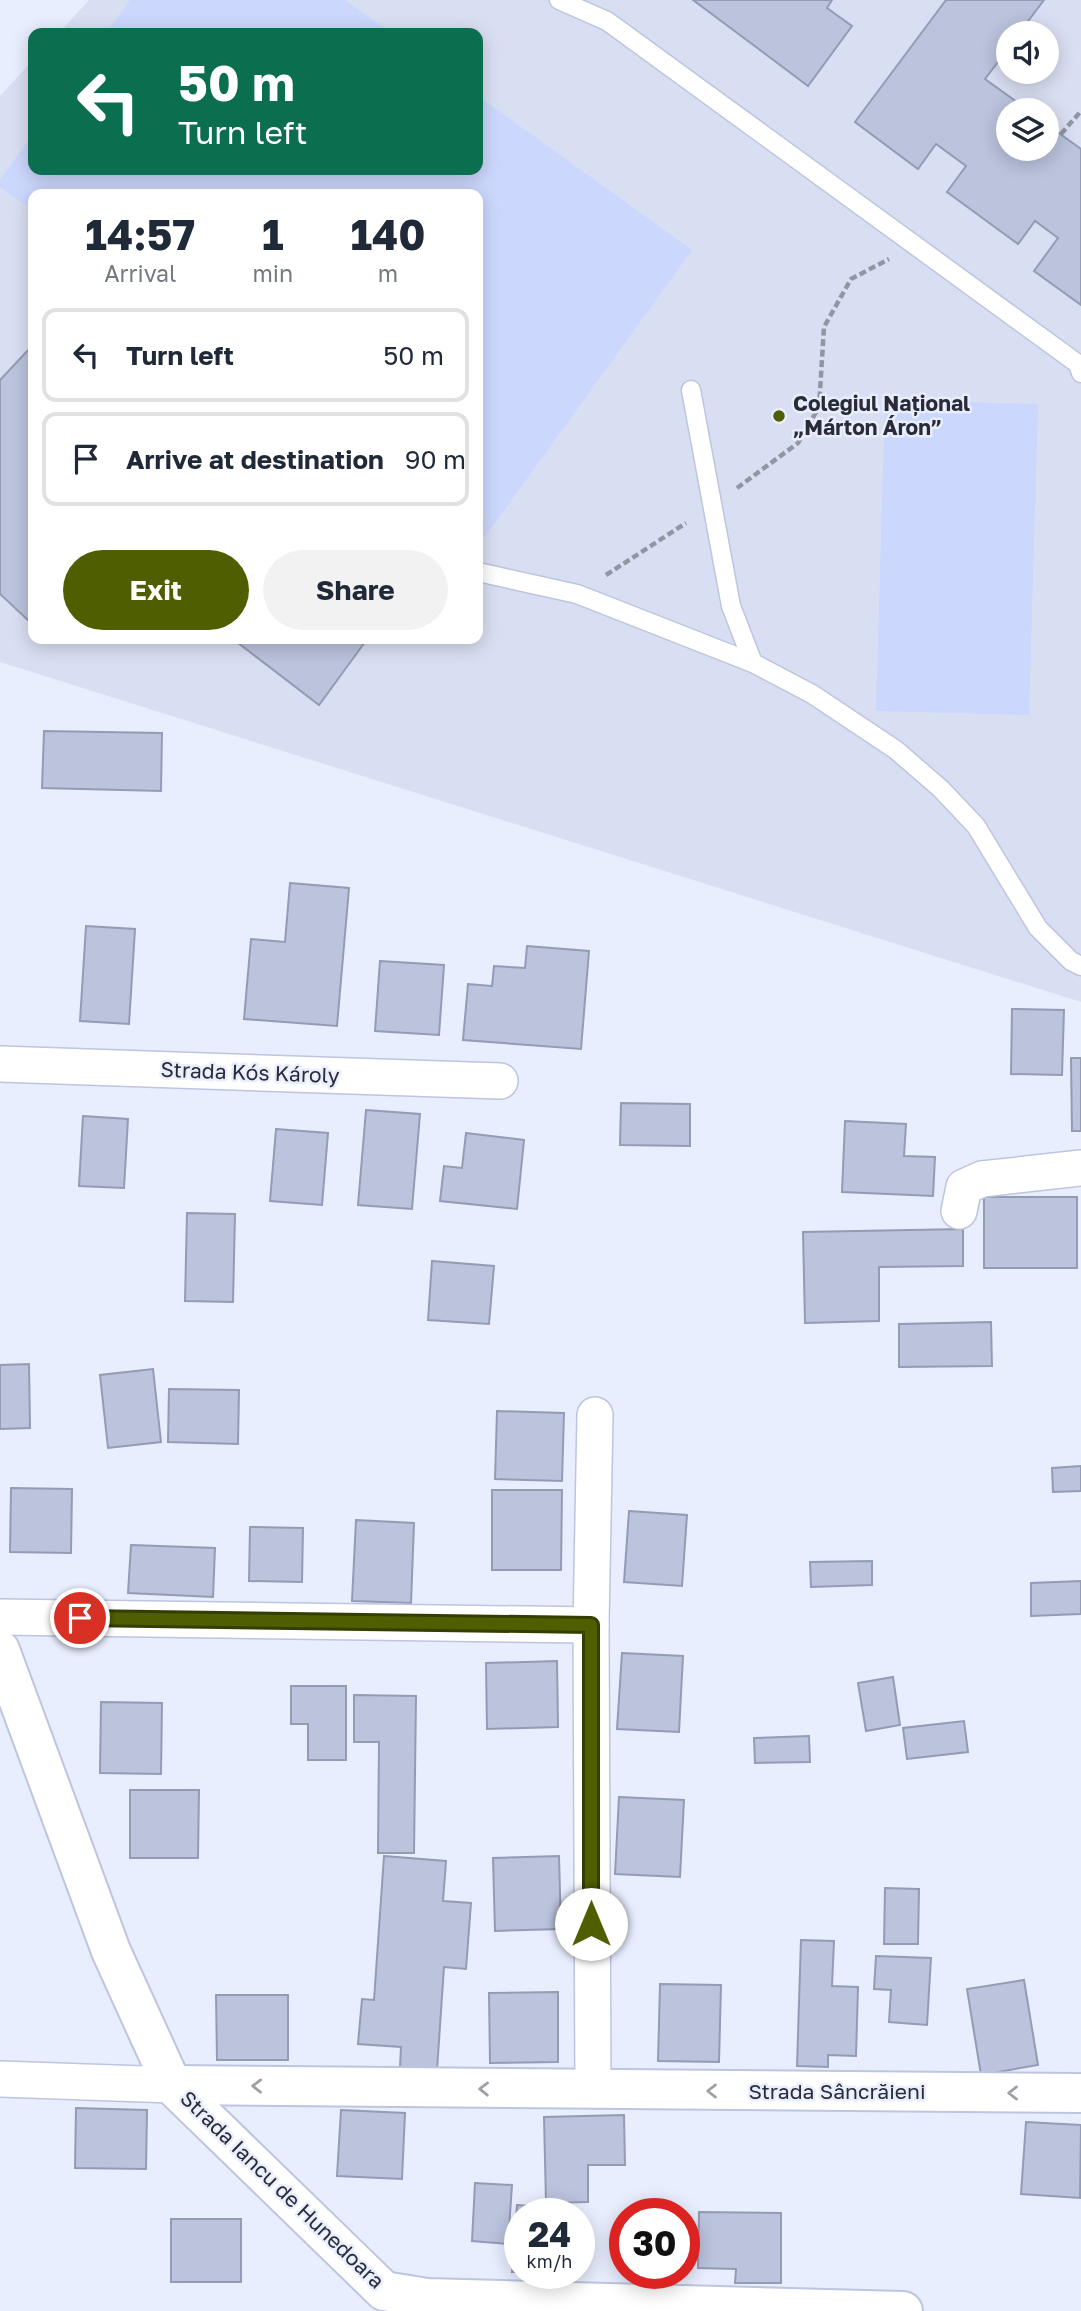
<!DOCTYPE html>
<meta charset="utf-8">
<style>
body{margin:0;font-family:"Golos Text",sans-serif;background:#f2f2f3;color:#1f2937;height:100vh;display:flex;flex-direction:column;font-size:26px;white-space:nowrap}
*{box-sizing:border-box;margin:0}
p{font-size:23px;color:#747a83}
.icon{flex:none;width:38px;height:38px;fill:none;stroke:currentColor;stroke-width:2;stroke-linecap:round;stroke-linejoin:round}
.map{position:relative;flex:1;overflow:hidden}
.details{position:absolute;left:28px;top:189px;width:455px;height:455px;display:flex;flex-direction:column;background:#fff;border-radius:14px;box-shadow:0 4px 18px #0003}
.details>*{flex:none}
.banner{position:absolute;left:28px;top:28px;width:455px;height:147px;border-radius:14px;box-shadow:0 4px 18px #0003;background:#0b6e4f;color:#fff;overflow:hidden}
.controls{position:absolute;left:996px;top:21px;display:grid;gap:14px}
.controls a{display:grid;place-items:center;width:63px;height:63px;border-radius:50%;background:#fff;box-shadow:0 4px 18px #0003;font-size:35px}
.speed{position:absolute;left:504px;top:2198px;display:flex;gap:14px;font-size:35px;font-weight:700;text-align:center}
.speed>*{display:grid;place-content:center;width:91px;height:91px;border-radius:50%;background:#fff;box-shadow:0 4px 18px #0003;line-height:1}
.speed small{font-size:18px;font-weight:400}
.speed .limit{border:10px solid #d22;background:#fff;color:#111}
.pin{position:absolute;display:grid;place-items:center;width:60px;height:60px;color:#fff;margin:-30px;border:4px solid #fff;border-radius:50%;box-shadow:0 2px 7px #0007}
.me{position:absolute;width:77px;margin:-38px;rotate:0deg;stroke-linejoin:round;filter:drop-shadow(0 0 5px #0008)}
.turn{display:flex;align-items:center;gap:24px;height:147px;padding:0 35px;font-size:32px}
.turn .icon{width:91px;height:91px;stroke-width:2.5}
.turn b{display:block;font-size:49px;line-height:60px}
.eta{display:flex;justify-content:space-evenly;align-items:center;height:119px;text-align:center}
.eta b{font-size:42px;font-weight:700;line-height:49px}
.action{display:flex;gap:14px;margin-top:auto;padding:14px 35px}
.action a{flex:1;height:80px;border-radius:42px;background:#4f5f00;color:#fff;font-size:28px;font-weight:700;line-height:80px;text-align:center}
.action a+a{background:#f2f2f3;color:#1f2937}
ul{padding:0;list-style:none}
li{display:flex;align-items:center;gap:21px;height:94px;margin:0 14px 10px;padding:0 21px;border:4px solid #e0e1e3;border-radius:14px}
li div{flex:1}
li b{display:block;font-size:26px}
li em{font-style:normal}
.map>svg:first-child{display:block}
</style>
<div class="map">
<svg width="1081" height="2311" viewBox="0 0 1081 2311">
<rect width="100%" height="100%" fill="#e8eefe"/>
<path fill="#d9dff2" fill-rule="evenodd" d="M 89,0 L 1081,0 L 1081,1002 L 0,662 L 0,96 L 33,60 L 33,170 L 478,170 L 478,33 L 59,33 ZM 1008,33 L 1046,33 L 1046,72 L 1008,72 ZM 1008,110 L 1046,110 L 1046,149 L 1008,149 ZM 33,194 L 478,194 L 478,639 L 33,639 Z"/>
<g fill="#cbd7fc">
<polygon points="130,0 345,0 391,33 106,33"/>
<polygon points="478,96 692,250 485,537 478,532 478,194 33,194 33,211 0,187 0,180 33,134 33,170 478,170"/>
<polygon points="885,400 1038,404 1029,715 876,711"/>
</g>
<g fill="#bbc3dd" stroke="#949bb4" stroke-width="2">
<polygon points="693,0 832,0 827,8 852,26 808,86"/>
<polygon points="946,0 1044,0 1019,33 1008,33 1008,49 985,79 1028,110 1008,110 1008,149 1046,149 1046,124 1081,149 1081,305 1034,271 1058,238 1035,221 1018,244 947,192 966,166 936,144 918,169 855,122"/>
<polygon points="31,347 33,349 31,623 0,594 0,380"/>
<polygon points="233,639 361,639 365,642 319,705"/>
<polygon points="44,731 162,733 161,791 42,788"/>
<polygon points="290,883 349,888 337,1026 244,1019 251,939 285,942"/>
<polygon points="86,926 135,929 129,1024 80,1021"/>
<polygon points="527,946 589,951 581,1049 463,1040 468,984 492,986 494,966 525,968"/>
<polygon points="380,961 444,965 439,1035 375,1031"/>
<polygon points="1012,1009 1064,1010 1062,1075 1011,1074"/>
<polygon points="1071,1058 1081,1058 1081,1131 1072,1131"/>
<polygon points="621,1103 690,1104 690,1146 620,1145"/>
<polygon points="366,1110 420,1114 412,1209 358,1205"/>
<polygon points="83,1116 128,1119 124,1188 79,1186"/>
<polygon points="845,1121 906,1124 904,1156 935,1157 933,1196 842,1192"/>
<polygon points="276,1129 328,1133 322,1205 270,1201"/>
<polygon points="466,1133 524,1140 517,1209 440,1201 444,1166 462,1168"/>
<rect x="984" y="1197" width="93" height="71"/>
<polygon points="187,1213 235,1214 233,1302 185,1301"/>
<polygon points="963,1229 963,1266 879,1267 879,1321 805,1323 803,1232"/>
<polygon points="432,1261 494,1266 489,1324 428,1320"/>
<polygon points="991,1322 992,1366 899,1367 899,1324"/>
<polygon points="29,1364 30,1428 0,1429 0,1365"/>
<polygon points="153,1369 161,1442 108,1448 100,1375"/>
<polygon points="169,1389 239,1390 238,1444 168,1442"/>
<polygon points="497,1411 564,1413 562,1481 495,1479"/>
<polygon points="1081,1466 1081,1491 1053,1492 1052,1468"/>
<polygon points="11,1488 72,1489 71,1553 10,1552"/>
<polygon points="492,1490 562,1490 561,1570 492,1570"/>
<polygon points="629,1511 687,1515 682,1586 624,1582"/>
<polygon points="356,1520 414,1523 411,1603 352,1601"/>
<polygon points="250,1527 303,1528 302,1582 249,1581"/>
<polygon points="131,1545 215,1548 213,1597 128,1593"/>
<polygon points="872,1561 872,1585 811,1587 810,1562"/>
<polygon points="1081,1581 1081,1614 1031,1616 1031,1583"/>
<polygon points="622,1653 683,1656 679,1732 617,1729"/>
<polygon points="557,1661 558,1727 487,1729 486,1663"/>
<polygon points="893,1677 900,1725 866,1731 858,1683"/>
<polygon points="291,1686 346,1686 346,1760 308,1760 308,1724 291,1724"/>
<polygon points="354,1695 416,1696 414,1853 378,1853 379,1742 354,1742"/>
<polygon points="101,1702 162,1703 161,1774 100,1773"/>
<polygon points="964,1721 968,1752 907,1759 903,1728"/>
<polygon points="809,1736 810,1762 755,1763 754,1738"/>
<polygon points="130,1790 199,1790 198,1858 130,1858"/>
<polygon points="619,1797 684,1800 680,1877 615,1874"/>
<polygon points="384,1856 446,1861 443,1901 471,1903 466,1969 444,1967 437,2070 400,2067 401,2047 358,2044 362,1999 374,2000"/>
<polygon points="559,1856 561,1929 495,1931 493,1858"/>
<polygon points="885,1888 919,1889 918,1944 884,1944"/>
<polygon points="801,1940 834,1941 832,1986 858,1987 856,2056 828,2055 828,2067 797,2066"/>
<polygon points="876,1956 931,1958 927,2025 889,2022 891,1990 874,1989"/>
<polygon points="1024,1980 1038,2065 981,2075 967,1989"/>
<polygon points="660,1984 721,1985 719,2062 658,2061"/>
<polygon points="558,1992 558,2062 490,2063 489,1993"/>
<polygon points="216,1995 288,1995 288,2060 217,2060"/>
<polygon points="76,2108 147,2110 146,2169 75,2168"/>
<polygon points="341,2110 405,2113 402,2179 337,2176"/>
<polygon points="624,2115 625,2165 588,2165 588,2202 546,2203 544,2117"/>
<polygon points="1026,2122 1081,2125 1080,2198 1021,2194"/>
<polygon points="475,2183 512,2185 508,2244 472,2241"/>
<polygon points="517,2205 548,2207 547,2214 520,2214 520,2272 512,2272"/>
<polygon points="699,2212 781,2213 781,2283 735,2283 736,2269 698,2268"/>
<rect x="171" y="2219" width="70" height="63"/>
</g>
<g fill="none" stroke-linecap="round" stroke-linejoin="round">
<g stroke="#bdc5df" stroke-width="21">
<g id="service">
<polyline points="559,0 607,21 1078,364 1081,373"/>
<polyline points="691,390 731,606 753,663"/>
<polyline points="478,572 577,594 753,663 812,694 896,750 941,789 976,826 1038,928 1071,961 1081,966"/>
</g>
</g>
<g stroke="#bdc5df" stroke-width="38">
<g id="minor">
<polyline points="0,1064 500,1081"/>
<polyline points="959,1211 964,1187 982,1179 1081,1168"/>
<polyline points="0,1617 591,1625"/>
<polyline points="0,2079 172,2085"/>
<polyline points="593,2090 591,1625 595,1415"/>
</g>
</g>
<g stroke="#bdc5df" stroke-width="42">
<g id="tertiary">
<polyline points="0,1650 111,1951 172,2085 384,2291 427,2298 903,2311"/>
<polyline points="172,2085 1081,2093"/>
</g>
</g>
<g stroke="#9196a3" stroke-width="4.5" stroke-dasharray="7 3.5" stroke-linecap="butt">
<polyline points="1061,134 1081,111"/>
<polyline points="737,488 798,443 819,407 824,327 851,279 889,259"/>
<polyline points="606,575 686,523"/>
</g>
<use href="#service" stroke="#fff" stroke-width="18"/>
<use href="#minor" stroke="#fff" stroke-width="35"/>
<use href="#tertiary" stroke="#fff" stroke-width="38"/>
</g>
<defs><path id="oneway-chevron" d="M-2-3.5L2.5 0L-2 3.5" fill="none" stroke-width="1.6" stroke-linecap="round" stroke-linejoin="round" transform="scale(1.75)"/></defs>
<g stroke="#9fa0a5">
<use href="#oneway-chevron" transform="translate(257 2086) rotate(-179)"/>
<use href="#oneway-chevron" transform="translate(484 2089) rotate(-179)"/>
<use href="#oneway-chevron" transform="translate(712 2091) rotate(-180)"/>
<use href="#oneway-chevron" transform="translate(1013 2093) rotate(-180)"/>
</g>
<g fill="none" stroke-linecap="round" stroke-linejoin="round">
<g stroke="#333e00" stroke-width="18">
<polyline id="route" points="80,1618 591,1625 591,1924"/>
</g>
<use href="#route" stroke="#4f5f00" stroke-width="12"/>
</g>
<circle fill="#4f5f00" stroke="#e8eefe" stroke-width="2.5" cx="779" cy="416" r="7"/>
<g text-anchor="middle" stroke-width="5" stroke-linejoin="round" paint-order="stroke">
<g font-size="21" font-weight="bold" fill="#292c36" stroke="#e8eefe" text-anchor="start">
<text x="793" y="411">Colegiul Național<tspan x="793" dy="24">„Márton Áron”</tspan></text>
</g>
<g font-size="21" fill="#292c36" stroke="#e8eefe">
<text transform="translate(250 1073) rotate(2)" y="7">Strada Kós Károly</text>
<text x="837" y="2099">Strada Sâncrăieni</text>
<text transform="translate(282 2190) rotate(44)" y="7">Strada Iancu de Hunedoara</text>
</g>
</g>
</svg>
<div class="controls">
<a><svg class="icon" aria-label="sound" viewBox="0 0 24 24"><path d="M4 9h4l5-4v14l-5-4H4zM17 9q2 3 0 6"/></svg></a>
<a><svg class="icon" aria-label="layers" viewBox="0 0 24 24"><path d="M12 4l9 5-9 5-9-5zM3 14l9 5 9-5"/></svg></a>
</div>
<div class="speed"><div>24<small>km/h</small></div><div class="limit">30</div></div>
<div class="pin" style="left:80px;top:1618px;background:#d93025"><svg class="icon" aria-label="arrive" viewBox="0 0 24 24"><path d="M6 21V4h12l-3 4 3 4H6"/></svg></div>
<svg class="me" style="left:591px;top:1924px" viewBox="-20 -20 40 40"><circle r="19" fill="#fff"/><path d="M0-13L10 11 0 6-10 11z" fill="#4f5f00"/></svg>
<div class="banner">
<div class="turn"><svg class="icon" aria-label="left" viewBox="0 0 24 24"><path d="M17 20v-9H6M10 6l-5 5 5 5"/></svg><div><b>50 m</b>Turn left</div></div>
</div>
<section class="details">
<div class="eta">
<div><b>14:57</b><p>Arrival</p></div>
<div><b>1</b><p>min</p></div>
<div><b>140</b><p>m</p></div>
</div>
<ul>
<li><svg class="icon" aria-label="left" viewBox="0 0 24 24"><path d="M17 20v-9H6M10 6l-5 5 5 5"/></svg><div><b>Turn left</b></div><em>50 m</em></li>
<li><svg class="icon" aria-label="arrive" viewBox="0 0 24 24"><path d="M6 21V4h12l-3 4 3 4H6"/></svg><div><b>Arrive at destination</b></div><em>90 m</em></li>
</ul>
<div class="action"><a>Exit</a><a>Share</a></div>
</section>
</div>
